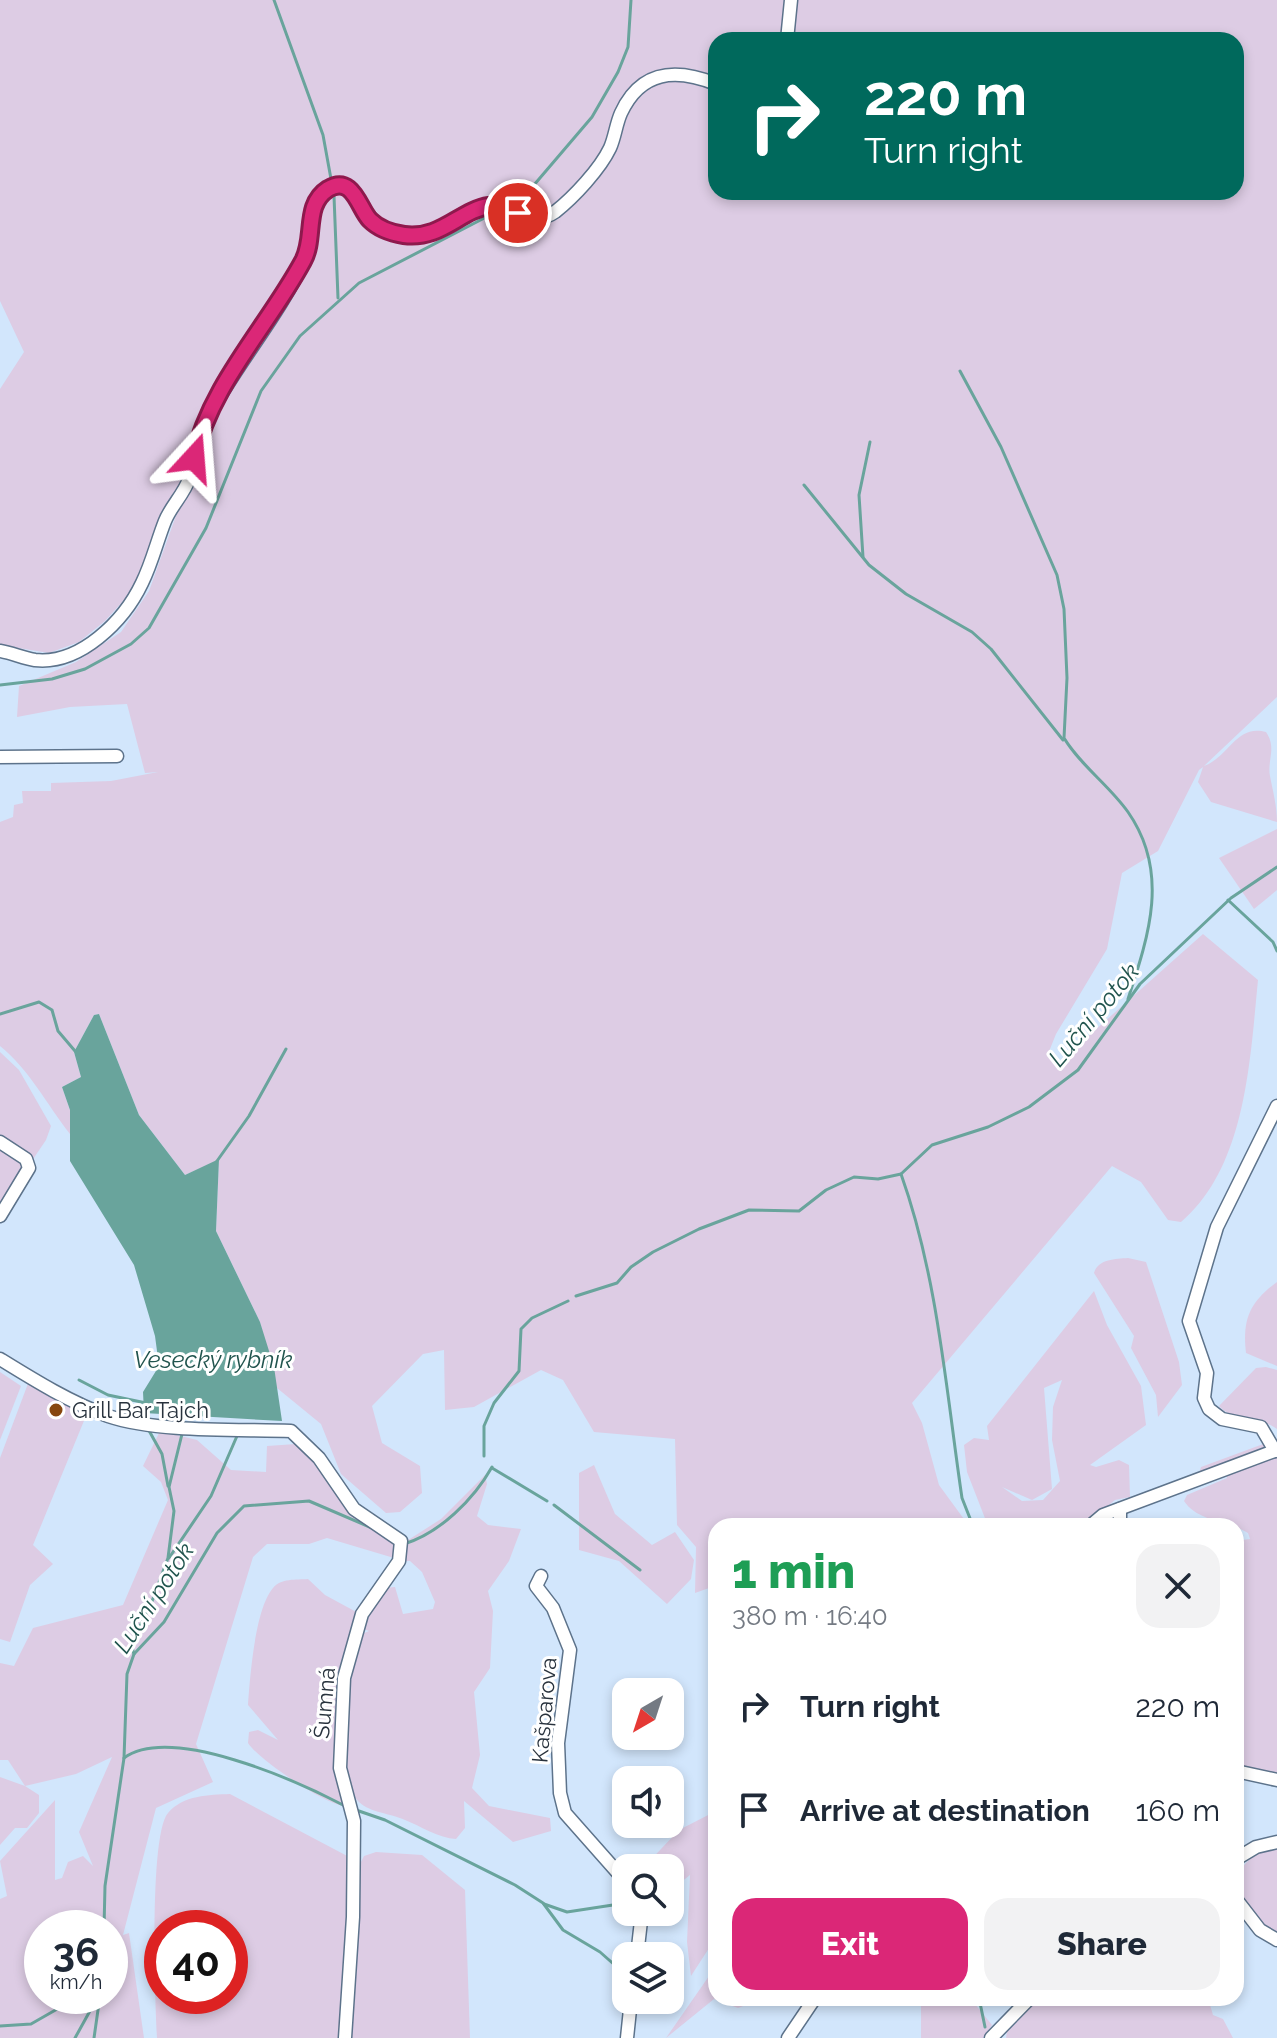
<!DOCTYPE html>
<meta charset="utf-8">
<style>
body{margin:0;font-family:Raleway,sans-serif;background:#f2f2f3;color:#1f2937;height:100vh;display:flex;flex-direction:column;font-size:30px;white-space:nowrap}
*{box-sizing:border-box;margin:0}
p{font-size:26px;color:#747a83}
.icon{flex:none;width:44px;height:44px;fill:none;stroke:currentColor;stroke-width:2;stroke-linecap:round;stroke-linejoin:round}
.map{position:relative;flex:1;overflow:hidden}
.side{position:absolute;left:708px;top:1518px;width:536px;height:488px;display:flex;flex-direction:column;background:#fff;border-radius:24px;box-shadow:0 4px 12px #0003}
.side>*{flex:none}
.hud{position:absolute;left:708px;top:32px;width:536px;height:168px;border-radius:24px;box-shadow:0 4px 12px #0003;background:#00695c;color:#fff;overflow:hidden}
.needle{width:52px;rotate:219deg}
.controls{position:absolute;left:612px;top:1678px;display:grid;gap:16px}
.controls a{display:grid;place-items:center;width:72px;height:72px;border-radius:16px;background:#fff;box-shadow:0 4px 12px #0003;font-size:40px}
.speed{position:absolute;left:24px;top:1910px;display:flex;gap:16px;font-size:40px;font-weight:700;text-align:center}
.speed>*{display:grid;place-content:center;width:104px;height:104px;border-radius:50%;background:#fff;box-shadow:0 4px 12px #0003;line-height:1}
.speed small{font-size:20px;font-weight:400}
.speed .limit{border:12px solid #d22;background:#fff;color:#111}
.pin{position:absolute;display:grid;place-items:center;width:68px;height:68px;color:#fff;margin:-34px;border:4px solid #fff;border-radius:50%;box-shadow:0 2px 8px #0007}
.me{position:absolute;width:88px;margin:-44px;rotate:19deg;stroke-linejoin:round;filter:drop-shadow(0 0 6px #0008)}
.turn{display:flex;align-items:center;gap:28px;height:168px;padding:0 24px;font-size:36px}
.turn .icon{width:104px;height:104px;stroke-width:2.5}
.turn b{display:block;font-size:56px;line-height:68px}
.round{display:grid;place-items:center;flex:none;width:84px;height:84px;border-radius:24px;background:#f2f2f3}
.summary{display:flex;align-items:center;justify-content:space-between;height:136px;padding:0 24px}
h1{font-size:48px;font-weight:800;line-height:60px;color:#1e9e55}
.button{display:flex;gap:16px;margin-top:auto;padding:16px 24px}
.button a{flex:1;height:92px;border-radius:24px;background:#db2777;color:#fff;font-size:32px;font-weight:800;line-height:92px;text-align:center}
.button a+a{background:#f2f2f3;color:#1f2937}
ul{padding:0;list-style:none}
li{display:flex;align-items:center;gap:24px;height:104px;padding:0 24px}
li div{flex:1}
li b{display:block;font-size:30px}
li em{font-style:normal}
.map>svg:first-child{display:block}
</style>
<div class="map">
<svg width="1277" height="2038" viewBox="0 0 1277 2038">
<rect width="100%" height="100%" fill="#d2e6fc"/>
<g fill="#ddcce4" fill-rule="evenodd">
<path d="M 0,0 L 1277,0 L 1277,697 L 1204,766 C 1229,757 1236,724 1266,732 C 1277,748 1267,760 1270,776 C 1273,792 1277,806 1277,822 L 1211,802 L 1198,782 L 1203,767 L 1199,770 L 1158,851 L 1122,873 L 1107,949 L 1056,1034 L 1048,1054 L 1058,1063 L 1203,934 L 1258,980 C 1250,1060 1246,1167 1181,1222 L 1168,1220 L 1141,1182 L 1112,1166 L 912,1403 L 922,1423 L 939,1485 L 969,1526 L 716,1526 L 716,1590 L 709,1588 L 695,1593 L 696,1547 L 677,1525 L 675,1439 L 594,1432 L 563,1380 L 541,1370 L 474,1407 L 445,1410 L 444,1350 L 423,1354 L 372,1406 L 382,1443 L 420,1466 L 422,1493 L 400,1512 L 386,1513 L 341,1474 L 321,1424 L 277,1388 L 260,1322 L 216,1231 L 219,1160 L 185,1175 L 139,1115 L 99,1014 L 94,1015 L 74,1052 L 81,1077 L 62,1087 L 70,1110 L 70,1134 C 47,1105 29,1069 0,1046 L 0,822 L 13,817 L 14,805 L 23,803 L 22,791 L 51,791 L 51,783 L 111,781 L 158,772 L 145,773 L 127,704 L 70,707 L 17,717 L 19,686 L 76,662 L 121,632 L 149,591 L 177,513 L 197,482 L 206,438 L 239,377 L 229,365 L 196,432 L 182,481 L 162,513 L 140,576 L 124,600 L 105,621 L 79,642 L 49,653 L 0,645 L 0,389 L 24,352 L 0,301 ZM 716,40 L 1236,40 L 1236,192 L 716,192 Z"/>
<polygon points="1277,829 1277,890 1254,909 1219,858"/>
<polygon points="0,1052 19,1070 51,1126 46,1140 0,1208"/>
<path d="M 1128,1258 L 1146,1262 L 1179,1362 L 1182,1385 L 1158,1417 L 1156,1395 L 1131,1348 L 1134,1336 L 1094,1273 C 1098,1259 1115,1259 1128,1258 Z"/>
<path d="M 1277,1282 L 1277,1366 L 1246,1353 C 1242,1319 1250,1302 1277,1282 Z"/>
<path d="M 1094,1291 L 1107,1325 L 1141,1386 L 1146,1425 L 1090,1465 L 1096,1467 L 1119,1460 L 1129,1465 L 1130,1497 L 1115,1500 L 1083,1526 L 988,1526 L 967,1472 L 964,1445 L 974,1438 L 989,1440 L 987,1426 ZM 1062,1380 L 1053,1407 L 1052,1440 L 1060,1481 L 1043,1500 L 1022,1501 L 1002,1487 L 1032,1500 L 1052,1489 L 1044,1388 Z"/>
<path d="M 1266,1367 L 1277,1370 L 1277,1429 C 1258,1415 1233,1422 1219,1406 L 1256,1368 Z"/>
<polygon points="0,1372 21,1386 0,1440"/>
<polygon points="29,1381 88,1411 33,1545 53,1564 30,1585 10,1642 0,1639 0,1458"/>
<path d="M 160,1431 L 197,1440 L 231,1470 L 266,1472 L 267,1446 L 296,1444 L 315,1459 L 354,1510 L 398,1544 L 394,1558 L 327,1538 L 309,1544 L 267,1544 L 253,1557 L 196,1744 L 213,1782 L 156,1808 L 123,1935 L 129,1933 L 144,2038 L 0,2038 L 0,1899 L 7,1896 L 0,1861 L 55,1800 L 55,1880 L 62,1878 L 68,1862 L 83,1856 L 93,1866 L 79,1832 L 112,1757 L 76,1774 L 25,1786 L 39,1795 L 39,1813 L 27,1828 L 15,1828 L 0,1845 L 0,1777 L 25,1786 L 8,1760 L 0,1760 L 0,1663 L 14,1666 L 33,1628 L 123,1605 L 168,1500 L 161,1482 L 143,1466 ZM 42,1928 L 110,1928 L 110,1996 L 42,1996 Z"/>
<path d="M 1266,1443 L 1277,1453 L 1277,1778 L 1236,1768 L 1236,1541 L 1250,1539 L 1248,1533 C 1229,1521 1198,1522 1184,1501 L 1187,1495 L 1227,1478 L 1225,1464 L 1199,1474 L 1201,1467 Z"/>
<polygon points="594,1465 615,1514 652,1545 675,1532 694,1560 691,1579 667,1604 619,1561 579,1550 579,1473"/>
<path d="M 485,1475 L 487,1484 L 477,1516 L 488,1525 L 521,1529 L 509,1561 L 488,1591 L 493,1611 L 490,1668 L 474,1692 L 480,1755 L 472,1788 L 489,1806 L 550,1818 L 551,1831 L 513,1842 L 464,1801 L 465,1828 L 456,1839 C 439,1838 420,1826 405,1820 C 390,1813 371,1813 359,1802 C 330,1774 351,1670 362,1634 L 369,1631 L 361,1628 L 384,1588 L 395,1587 L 403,1614 L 433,1609 L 435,1602 L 422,1572 L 410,1561 L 402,1561 L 405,1542 L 441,1519 Z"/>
<path d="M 308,1579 L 325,1595 L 360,1614 C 342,1681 323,1738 347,1806 C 329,1808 258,1759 248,1743 L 249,1732 L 258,1730 L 278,1740 L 248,1705 C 250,1677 255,1609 273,1588 C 281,1578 296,1580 308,1579 Z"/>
<path d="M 230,1794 L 351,1858 L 342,2038 L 157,2038 C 155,2002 149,1835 168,1813 C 183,1795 209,1795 230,1794 ZM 162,1928 L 230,1928 L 230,1996 L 162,1996 Z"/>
<polygon points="716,1811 711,1945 691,1976 687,1942 690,1875 670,1891 670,1868 643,1868 679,1830"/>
<path d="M 1267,1849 L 1277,1849 L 1277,1936 C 1240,1913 1216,1871 1267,1849 Z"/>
<polygon points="376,1852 422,1855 465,1890 470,2038 350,2038 360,1864 364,1856"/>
<polygon points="716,1966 716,1998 764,1998 738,2008 714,1999 666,2038"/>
<polygon points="924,1998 970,1998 992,2025 983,2038 921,2038 921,2003"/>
<polygon points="1040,1998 1208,1998 1213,2015 1223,2019 1233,2038 1006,2038 1007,2032"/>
</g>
<polygon fill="#69a49c" points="99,1014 139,1115 185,1175 219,1159 216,1231 260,1322 274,1367 282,1421 144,1413 143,1392 159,1366 155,1336 134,1265 70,1161 70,1110 62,1087 81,1077 74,1052 94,1015"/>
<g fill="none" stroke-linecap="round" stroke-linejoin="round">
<g stroke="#69a49c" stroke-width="3">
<polyline points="274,0 323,135 331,179"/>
<polyline points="334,196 338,298"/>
<polyline points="513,204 522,199 592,117 618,72 628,47 631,0"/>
<path d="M 960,371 L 1001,447 L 1057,575 L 1064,609 L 1067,678 L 1064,738 C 1081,766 1109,785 1128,812 C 1170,872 1149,935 1128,999"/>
<polyline points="804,485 869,565 906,594 972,632 991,649 1063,740"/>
<polyline points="863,557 859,495 870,442"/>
<polyline points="0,685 52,679 85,669 131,644 149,628 206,528 261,391 300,336 359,283 494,213"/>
<polyline points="1228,900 1273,942 1277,951"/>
<polyline points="0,1014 39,1002 52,1010 58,1031 75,1051"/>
<polyline points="217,1161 249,1116 286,1049"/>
<path d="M 901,1174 C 938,1278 946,1390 962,1498 L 973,1526"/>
<polyline points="576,1296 617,1283 631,1267 653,1252 699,1229 749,1210 799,1211 826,1190 854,1177 878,1179 901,1174 932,1145 988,1127 1029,1107 1078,1070 1140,984 1231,898 1277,867"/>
<polyline points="79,1380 108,1395 146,1403"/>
<polyline points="147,1427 162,1454 168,1486"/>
<polyline points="484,1456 484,1426 494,1403 519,1371 521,1329 532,1318 568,1301"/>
<polyline points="492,1468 547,1501"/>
<polyline points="554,1505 640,1570"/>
<path d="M 404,1544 C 440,1533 474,1499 492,1467"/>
<polyline points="169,1558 211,1496 237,1436"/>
<polyline points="134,1654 131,1644 151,1604 168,1558 174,1511 169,1487 182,1434"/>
<path d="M 124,1758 C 171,1724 297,1781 343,1805"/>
<polyline points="356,1810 385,1820 515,1885 543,1903 563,1930 600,1952 626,1975"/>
<polyline points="544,1904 567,1912 626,1903"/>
<polyline points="104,1928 105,1886 124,1758 127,1674 134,1654 164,1622 217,1533 244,1506 309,1501 372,1528"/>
<polyline points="979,1998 985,2027"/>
<polyline points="0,2026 31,2024 80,1996"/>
<polyline points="75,2038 96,2000 99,2002"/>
<polyline points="94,2038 100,1996"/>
</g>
<g stroke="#5d738b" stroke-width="15">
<g id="minor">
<polyline points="787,40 791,0"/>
<path d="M 0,651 C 12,653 23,658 35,660 C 80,665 124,621 142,583 C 152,563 157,541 165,521 C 171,506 184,494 189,479 C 196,459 196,440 206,421 C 235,365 281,314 306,256 C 314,237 305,214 318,198 C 347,162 363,219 384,230 C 406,241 439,233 459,221 C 468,216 475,209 486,207 C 510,202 531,229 555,212 C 574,197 600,169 610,148 C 615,137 616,124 621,113 C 641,70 676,68 716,84"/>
<polyline points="0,757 117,756"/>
<polyline points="0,1142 26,1159 29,1168 0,1216"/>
<path d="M 0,1359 C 34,1380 71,1403 108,1416 C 160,1433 236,1429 291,1431 L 319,1458 L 354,1509 L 401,1541 L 399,1561 L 362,1614 L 344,1678 L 340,1768 L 354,1821 L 353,1917 L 345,2038"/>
<polyline points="1275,1451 1261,1427 1222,1419 1209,1409 1204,1398 1207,1373 1189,1321 1217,1227 1277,1106"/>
<polyline points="1090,1526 1103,1515 1277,1450"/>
<polyline points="1120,1526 1120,1509"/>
<polyline points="541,1576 536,1586 553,1608 570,1650 558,1743 560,1793 565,1813 626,1882"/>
<polyline points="1236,1771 1277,1780"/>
<polyline points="1236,1859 1256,1847 1277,1842"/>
<polyline points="1236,1899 1260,1930 1277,1940"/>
<polyline points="637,1956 642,1912"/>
<polyline points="627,2038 631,2000"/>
<polyline points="788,2038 815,1998"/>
<polyline points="991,2038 1030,1998"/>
</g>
</g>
<use href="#minor" stroke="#fff" stroke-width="12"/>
</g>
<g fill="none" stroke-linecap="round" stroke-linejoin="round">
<g stroke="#8e194d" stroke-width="20">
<path id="route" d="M 194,458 C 210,385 268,326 303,261 C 316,238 303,205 328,189 C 353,174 359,209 370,220 C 379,229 391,233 404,235 C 441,240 460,210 489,206 C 499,205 509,210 518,213"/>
</g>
<use href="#route" stroke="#db2777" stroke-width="14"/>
</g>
<circle fill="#87470f" stroke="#fff" stroke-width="3" cx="56" cy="1410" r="8"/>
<g text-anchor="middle" stroke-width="6" stroke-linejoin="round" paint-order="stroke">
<g font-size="22" fill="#28323d" stroke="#fff" text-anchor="start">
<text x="72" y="1418">Grill Bar Tajch</text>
</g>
<g font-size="22" fill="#28323d" stroke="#fff">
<text transform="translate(324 1703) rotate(-85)" y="8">Šumná</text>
<text transform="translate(544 1710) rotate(-85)" y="8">Kašparova</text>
</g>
<g font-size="24" font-style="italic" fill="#21544e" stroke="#fff">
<text transform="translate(1094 1015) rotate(-50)" y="8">Luční potok</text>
<text x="213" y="1368">Vesecký rybník</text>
<text transform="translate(154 1598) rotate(-57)" y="8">Luční potok</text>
</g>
</g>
</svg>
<div class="controls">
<a><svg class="needle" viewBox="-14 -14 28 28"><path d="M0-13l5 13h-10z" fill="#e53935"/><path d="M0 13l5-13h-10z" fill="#747a83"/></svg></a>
<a><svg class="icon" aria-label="sound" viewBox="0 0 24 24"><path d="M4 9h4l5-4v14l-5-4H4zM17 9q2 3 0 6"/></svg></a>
<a><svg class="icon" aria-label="search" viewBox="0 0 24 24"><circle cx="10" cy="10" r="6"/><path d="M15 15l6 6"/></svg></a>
<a><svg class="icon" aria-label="layers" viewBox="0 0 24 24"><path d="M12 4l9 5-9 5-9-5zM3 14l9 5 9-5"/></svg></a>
</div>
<div class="speed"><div>36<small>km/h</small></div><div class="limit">40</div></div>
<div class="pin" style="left:518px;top:213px;background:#d93025"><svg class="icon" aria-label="arrive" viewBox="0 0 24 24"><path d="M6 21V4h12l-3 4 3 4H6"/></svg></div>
<svg class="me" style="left:194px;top:458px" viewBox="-20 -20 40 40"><path d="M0-17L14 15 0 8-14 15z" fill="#db2777" stroke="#fff" stroke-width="4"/></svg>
<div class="hud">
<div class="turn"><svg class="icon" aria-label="right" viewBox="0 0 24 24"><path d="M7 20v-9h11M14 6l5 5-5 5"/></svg><div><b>220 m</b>Turn right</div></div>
</div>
<section class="side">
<div class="summary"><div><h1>1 min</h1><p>380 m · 16:40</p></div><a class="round"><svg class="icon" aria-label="close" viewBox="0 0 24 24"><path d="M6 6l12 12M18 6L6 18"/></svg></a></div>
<ul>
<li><svg class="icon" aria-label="right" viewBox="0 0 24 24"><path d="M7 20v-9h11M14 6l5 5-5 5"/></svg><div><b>Turn right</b></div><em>220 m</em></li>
<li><svg class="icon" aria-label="arrive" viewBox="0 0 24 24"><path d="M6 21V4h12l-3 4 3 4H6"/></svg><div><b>Arrive at destination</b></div><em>160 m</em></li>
</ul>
<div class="button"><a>Exit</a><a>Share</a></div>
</section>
</div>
